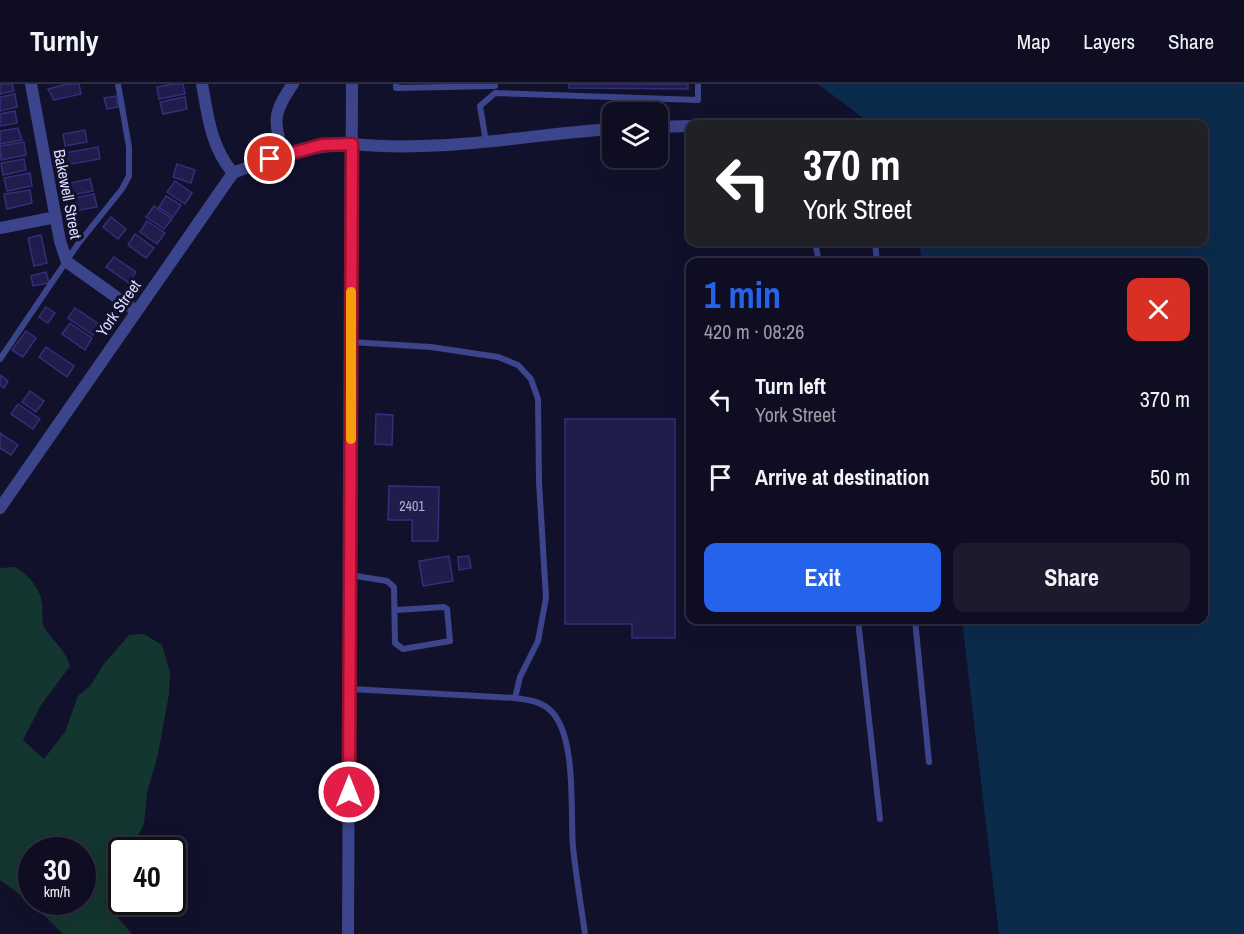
<!DOCTYPE html>
<meta charset="utf-8">
<style>
body{margin:0;font-family:"Archivo Narrow",sans-serif;background:#1c1b2e;color:#f1f3f6;height:100vh;display:flex;flex-direction:column;font-size:22px;white-space:nowrap}
*{box-sizing:border-box;margin:0}
p{font-size:20px;color:#9b9ca5}
.icon{flex:none;width:33px;height:33px;fill:none;stroke:currentColor;stroke-width:2;stroke-linecap:round;stroke-linejoin:round}
.map{position:relative;flex:1;overflow:hidden}
.sheet{position:absolute;left:686px;top:174px;width:522px;height:366px;display:flex;flex-direction:column;background:#0e0d21;border-radius:12px;box-shadow:0 6px 24px #0002,0 0 0 2px #2e2d3f}
.sheet>*{flex:none}
.banner{position:absolute;left:686px;top:36px;width:522px;height:126px;border-radius:12px;box-shadow:0 6px 24px #0002,0 0 0 2px #2e2d3f;background:#202124;color:#fff;overflow:hidden}
.buttons{position:absolute;left:602px;top:18px;display:grid;gap:12px}
.buttons a{display:grid;place-items:center;width:66px;height:66px;border-radius:12px;background:#0e0d21;box-shadow:0 6px 24px #0002,0 0 0 2px #2e2d3f;font-size:30px}
.speed{position:absolute;left:18px;top:753px;display:flex;gap:12px;font-size:30px;font-weight:700;text-align:center}
.speed>*{display:grid;place-content:center;width:78px;height:78px;border-radius:50%;background:#0e0d21;box-shadow:0 6px 24px #0002,0 0 0 2px #2e2d3f;line-height:1}
.speed small{font-size:15px;font-weight:400}
.speed .limit{border:3px solid #111;border-radius:9px;background:#fff;color:#111}
.pin{position:absolute;display:grid;place-items:center;width:51px;height:51px;color:#fff;margin:-26px;border:3px solid #fff;border-radius:50%;box-shadow:0 2px 6px #0007}
.me{position:absolute;width:66px;margin:-33px;rotate:0deg;stroke-linejoin:round;filter:drop-shadow(0 0 4px #0008)}
.turn{display:flex;align-items:center;gap:21px;height:126px;padding:0 18px;font-size:27px}
.turn .icon{width:78px;height:78px;stroke-width:2.5}
.turn b{display:block;font-size:42px;line-height:51px}
.round{display:grid;place-items:center;flex:none;width:63px;height:63px;border-radius:12px;background:#1c1b2e}
.headline{display:flex;align-items:center;justify-content:space-between;height:102px;padding:0 18px}
h1{font-size:36px;font-weight:700;line-height:45px;color:#2563eb}
.primary-button{display:flex;gap:12px;margin-top:auto;padding:12px 18px}
.primary-button a{flex:1;height:69px;border-radius:12px;background:#2563eb;color:#fff;font-size:24px;font-weight:700;line-height:69px;text-align:center}
.primary-button a+a{background:#1c1b2e;color:#f1f3f6}
ul{padding:0;list-style:none}
li{display:flex;align-items:center;gap:18px;height:78px;padding:0 18px}
li div{flex:1}
li b{display:block;font-size:22px}
li em{font-style:normal}
header{display:flex;align-items:center;gap:36px;box-sizing:border-box;height:84px;padding:0 30px;background:#0e0d21;border-bottom:2px solid #2e2d3f}
header strong{font-size:28px}
nav{display:flex;gap:33px;margin-inline-start:auto;font-size:21px}
.map>svg:first-child{display:block}
</style>
<header>
<strong>Turnly</strong>
<nav><a>Map</a><a>Layers</a><a>Share</a></nav>
</header>
<div class="map">
<svg width="1244" height="850" viewBox="0 0 1244 850">
<rect width="100%" height="100%" fill="#12112c"/>
<path fill="#143630" fill-rule="evenodd" d="M 15,483 C 28,490 40,504 42,519 C 43,527 41,536 44,543 C 52,557 66,566 70,582 L 41,621 L 23,656 L 44,675 L 65,648 L 78,612 L 91,601 L 103,581 L 129,551 L 144,550 L 162,561 L 170,588 L 169,610 L 158,670 L 147,709 L 144,740 L 131,766 L 122,766 L 121,787 L 105,819 L 132,850 L 63,850 L 33,820 L 0,796 L 0,484 ZM 32,766 L 82,766 L 82,818 L 32,818 Z"/>
<polygon fill="#0b2b4b" points="818,0 1244,0 1244,850 999,850 962,536 1203,536 1203,178 922,178 919,158 1203,158 1203,40 871,40"/>
<g fill="#201d4d" stroke="#332f79" stroke-width="1.5">
<polygon points="0,0 12,0 14,7 0,10"/>
<polygon points="67,0 79,0 81,10 54,16 48,5"/>
<polygon points="173,0 183,0 185,10 159,15 157,3"/>
<polygon points="569,0 688,0 688,5 569,4"/>
<polygon points="15,10 17,23 0,27 0,13"/>
<polygon points="116,12 118,23 107,25 104,14"/>
<polygon points="185,13 187,25 163,30 160,18"/>
<polygon points="15,27 17,39 0,42 0,30"/>
<polygon points="18,44 22,56 0,60 0,47"/>
<polygon points="85,46 87,58 65,62 63,50"/>
<polygon points="24,58 26,71 1,76 0,62"/>
<polygon points="98,63 100,75 66,81 64,69"/>
<polygon points="24,75 26,86 3,91 1,79"/>
<polygon points="177,80 195,86 191,99 173,93"/>
<polygon points="30,89 32,102 7,107 4,94"/>
<polygon points="90,95 93,107 72,111 70,99"/>
<polygon points="175,97 192,109 185,120 167,108"/>
<polygon points="30,106 32,119 7,125 4,110"/>
<polygon points="94,110 97,123 74,127 71,115"/>
<polygon points="166,112 181,121 173,133 159,123"/>
<polygon points="154,122 172,135 164,145 146,133"/>
<polygon points="111,133 126,145 118,155 103,143"/>
<polygon points="147,137 165,149 157,160 140,148"/>
<polygon points="135,150 154,164 146,174 128,161"/>
<polygon points="41,151 47,179 34,182 28,154"/>
<polygon points="114,173 136,188 129,199 106,183"/>
<polygon points="46,188 49,199 33,202 31,192"/>
<polygon points="46,223 55,229 48,239 39,233"/>
<polygon points="75,224 100,241 93,251 68,234"/>
<polygon points="70,239 92,254 85,266 62,250"/>
<polygon points="26,247 36,254 23,273 12,266"/>
<polygon points="46,263 74,282 67,293 39,273"/>
<polygon points="0,291 8,297 4,304 0,301"/>
<polygon points="30,307 44,317 36,328 22,318"/>
<polygon points="18,320 40,335 33,345 11,330"/>
<polygon points="376,330 393,331 392,361 375,360"/>
<polygon points="565,335 675,335 675,554 632,554 632,540 565,540"/>
<polygon points="0,349 18,361 11,371 0,364"/>
<polygon points="389,402 439,403 438,457 412,457 412,436 388,436"/>
<polygon points="449,472 453,497 423,502 419,477"/>
<polygon points="469,472 471,484 459,486 458,473"/>
</g>
<g fill="none" stroke-linecap="round" stroke-linejoin="round">
<g stroke="#3c448b" stroke-width="6">
<polyline points="396,0 396,4 495,2"/>
<polyline points="486,58 480,22 495,9 698,16 698,0"/>
<polyline points="815,158 819,178"/>
<polyline points="875,158 877,178"/>
<polyline points="351,258 431,263 498,273 518,281 531,295 538,315 539,398 546,514 538,557 520,593 515,614"/>
<polyline points="0,275 78,160 122,105 129,92 129,63 118,0"/>
<polyline points="350,491 387,497 394,503 395,559 403,565 450,557 447,525 444,523 396,526"/>
<polyline points="858,536 880,735"/>
<polyline points="915,536 929,678"/>
<path d="M 350,605 L 515,614 C 529,616 542,617 552,628 C 577,655 570,728 573,763 C 576,792 581,821 585,850"/>
</g>
<g stroke="#3c448b" stroke-width="12">
<polyline points="31,0 60,157 67,178 136,227"/>
<path d="M 202,0 C 208,33 211,63 233,89"/>
<polyline points="657,43 690,42"/>
<path d="M 352,60 C 442,69 522,51 612,45"/>
<path d="M 283,70 C 274,36 272,30 293,0"/>
<polyline points="0,144 56,133"/>
</g>
<g stroke="#3c448b" stroke-width="12">
<path d="M 0,424 L 233,89 C 272,73 309,62 352,60"/>
<polyline points="348,850 352,0"/>
</g>
</g>
<g fill="none" stroke-linecap="round" stroke-linejoin="round">
<g stroke="#92132f" stroke-width="15">
<polyline id="route" points="270,75 322,61 352,60 349,708"/>
</g>
<use href="#route" stroke="#e11d48" stroke-width="10"/>
<polyline stroke="#f59e0b" stroke-width="10" points="351,355 351,208"/>
</g>
<g text-anchor="middle" stroke-width="6" stroke-linejoin="round" paint-order="stroke">
<g font-size="14" fill="#adadd2">
<text x="412" y="427">2401</text>
</g>
<g font-size="16" fill="#dcddff" stroke="#12112c">
<text transform="translate(68 110) rotate(79)" y="6">Bakewell Street</text>
<text transform="translate(118 224) rotate(-55)" y="6">York Street</text>
</g>
</g>
</svg>
<div class="buttons">
<a><svg class="icon" aria-label="layers" viewBox="0 0 24 24"><path d="M12 4l9 5-9 5-9-5zM3 14l9 5 9-5"/></svg></a>
</div>
<div class="speed"><div>30<small>km/h</small></div><div class="limit">40</div></div>
<div class="pin" style="left:270px;top:75px;background:#d93025"><svg class="icon" aria-label="arrive" viewBox="0 0 24 24"><path d="M6 21V4h12l-3 4 3 4H6"/></svg></div>
<svg class="me" style="left:349px;top:708px" viewBox="-20 -20 40 40"><circle r="17" fill="#e11d48" stroke="#fff" stroke-width="3"/><path d="M0-11L8 9 0 5-8 9z" fill="#fff"/></svg>
<div class="banner">
<div class="turn"><svg class="icon" aria-label="left" viewBox="0 0 24 24"><path d="M17 20v-9H6M10 6l-5 5 5 5"/></svg><div><b>370 m</b>York Street</div></div>
</div>
<section class="sheet">
<div class="headline"><div><h1>1 min</h1><p>420 m · 08:26</p></div><a class="round" style="background:#d93025;color:#fff"><svg class="icon" aria-label="close" viewBox="0 0 24 24"><path d="M6 6l12 12M18 6L6 18"/></svg></a></div>
<ul>
<li><svg class="icon" aria-label="left" viewBox="0 0 24 24"><path d="M17 20v-9H6M10 6l-5 5 5 5"/></svg><div><b>Turn left</b><p>York Street</p></div><em>370 m</em></li>
<li><svg class="icon" aria-label="arrive" viewBox="0 0 24 24"><path d="M6 21V4h12l-3 4 3 4H6"/></svg><div><b>Arrive at destination</b></div><em>50 m</em></li>
</ul>
<div class="primary-button"><a>Exit</a><a>Share</a></div>
</section>
</div>
